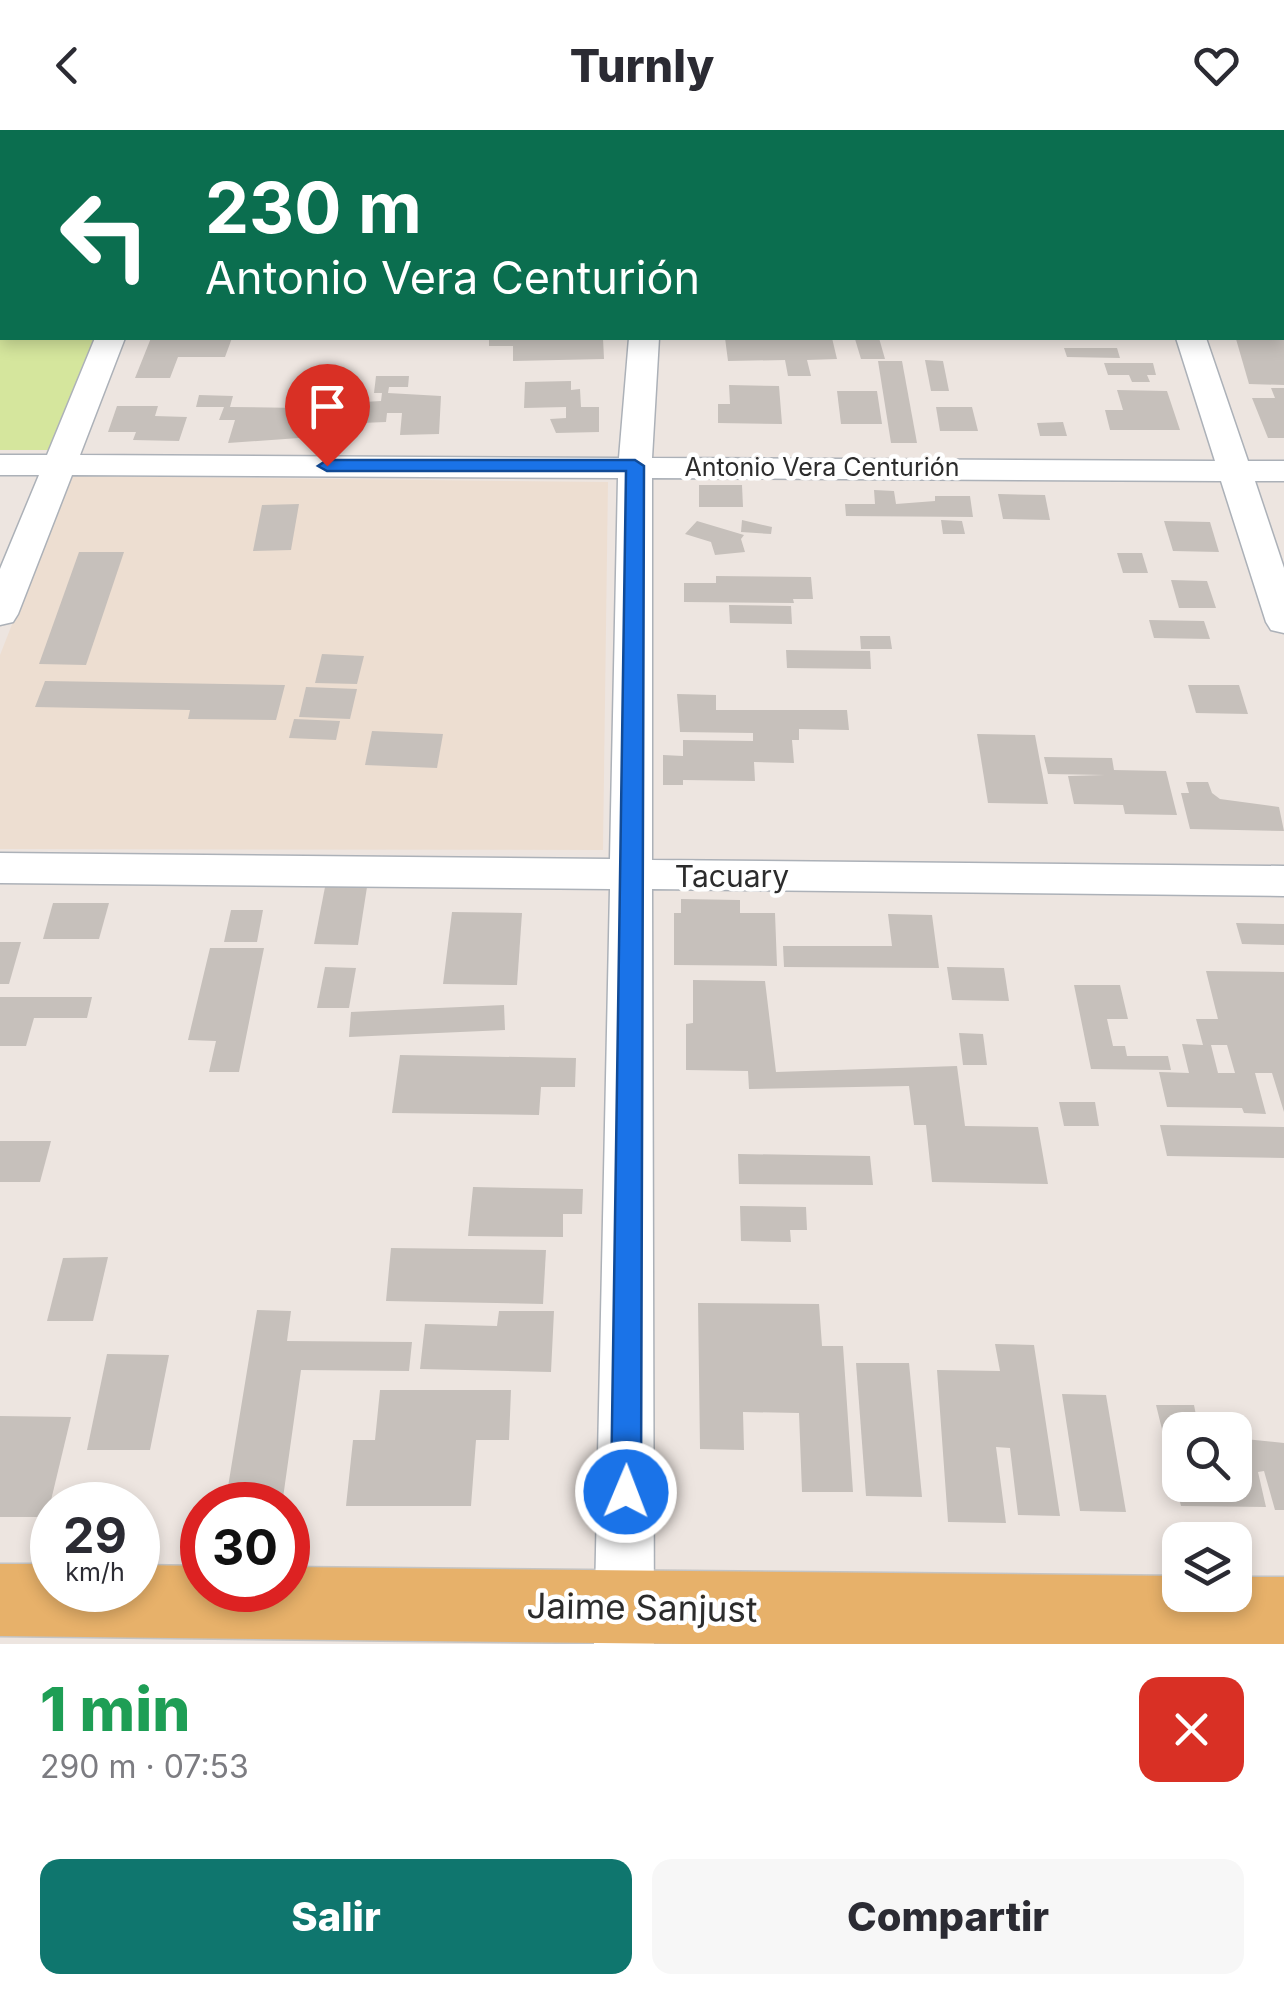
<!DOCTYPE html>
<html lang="es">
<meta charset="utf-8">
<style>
body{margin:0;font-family:Inter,sans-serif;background:#f7f7f7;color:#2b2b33;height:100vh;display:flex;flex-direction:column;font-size:38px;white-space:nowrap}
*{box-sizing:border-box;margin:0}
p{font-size:32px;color:#7c7c81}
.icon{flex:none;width:55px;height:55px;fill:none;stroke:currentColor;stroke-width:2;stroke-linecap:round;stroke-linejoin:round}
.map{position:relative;height:1514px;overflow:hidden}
.panel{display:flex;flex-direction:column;background:#fff;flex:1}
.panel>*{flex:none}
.top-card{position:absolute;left:0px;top:0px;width:1285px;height:210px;box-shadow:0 5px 15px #0003;background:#0b6e4f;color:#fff;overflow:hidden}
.fabs{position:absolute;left:1162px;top:1282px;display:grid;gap:20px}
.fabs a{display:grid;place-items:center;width:90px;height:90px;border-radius:20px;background:#fff;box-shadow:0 5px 15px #0003;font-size:50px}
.speed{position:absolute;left:30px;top:1352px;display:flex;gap:20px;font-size:50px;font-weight:700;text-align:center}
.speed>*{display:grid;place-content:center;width:130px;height:130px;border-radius:50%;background:#fff;box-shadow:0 5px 15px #0003;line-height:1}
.speed small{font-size:25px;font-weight:400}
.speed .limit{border:15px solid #d22;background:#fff;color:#111}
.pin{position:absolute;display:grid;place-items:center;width:85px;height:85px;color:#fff;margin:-102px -42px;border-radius:50% 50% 50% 0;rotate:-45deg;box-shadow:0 0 10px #0007}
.pin .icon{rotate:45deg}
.me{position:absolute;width:110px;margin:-55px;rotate:1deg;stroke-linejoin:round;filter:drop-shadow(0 0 8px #0008)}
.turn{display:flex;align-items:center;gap:35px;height:210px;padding:0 40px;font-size:45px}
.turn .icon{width:130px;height:130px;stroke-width:2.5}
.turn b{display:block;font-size:70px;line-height:85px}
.round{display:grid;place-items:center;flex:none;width:105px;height:105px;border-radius:20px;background:#f7f7f7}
.headline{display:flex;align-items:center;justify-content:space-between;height:170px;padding:0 40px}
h1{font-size:60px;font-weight:800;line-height:75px;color:#1e9e55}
.primary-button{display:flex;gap:20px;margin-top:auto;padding:20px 40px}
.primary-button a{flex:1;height:115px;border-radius:20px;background:#0f766e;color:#fff;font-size:40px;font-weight:800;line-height:115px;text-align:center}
.primary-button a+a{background:#f7f7f7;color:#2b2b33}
header{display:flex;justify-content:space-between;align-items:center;height:130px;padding:0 40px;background:#fff;font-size:45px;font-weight:800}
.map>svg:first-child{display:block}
</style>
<header><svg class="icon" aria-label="back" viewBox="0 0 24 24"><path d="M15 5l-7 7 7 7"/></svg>Turnly<svg class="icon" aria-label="heart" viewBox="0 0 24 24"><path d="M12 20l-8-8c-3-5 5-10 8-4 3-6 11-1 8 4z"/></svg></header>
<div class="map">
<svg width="1284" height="1514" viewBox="0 0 1284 1514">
<rect width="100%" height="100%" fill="#ede5e0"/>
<polygon fill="#edded1" points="70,346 608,352 603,720 0,719 0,525"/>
<polygon fill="#d5e69d" points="0,50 2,208 94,208 48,320 0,320"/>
<g fill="#c6c0bb" fill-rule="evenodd">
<polygon points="151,208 232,208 225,227 178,227 170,248 135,248"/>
<polygon points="489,208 603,208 604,229 513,231 513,216 489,216"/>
<polygon points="725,208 832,208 837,229 807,230 811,246 788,246 785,230 728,231"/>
<polygon points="879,208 885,229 861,229 855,209"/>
<polygon points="1236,209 1284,209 1284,255 1249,254"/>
<polygon points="1064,218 1117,218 1120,228 1067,227"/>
<polygon points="925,230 943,231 949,261 931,261"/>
<polygon points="878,231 902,231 917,313 891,313"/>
<polygon points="1104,233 1153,233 1156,245 1147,245 1150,252 1132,252 1129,245 1108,245"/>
<polygon points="376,246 409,246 408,257 389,257 388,263 441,266 439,304 400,305 402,283 387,283 386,292 361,293 363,272 381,271 382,263 374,263"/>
<polygon points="571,251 571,260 580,259 581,277 599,277 599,302 556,303 550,289 566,288 566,277 524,278 525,252"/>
<polygon points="729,255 779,256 782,294 718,293 718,274 730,274"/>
<polygon points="1271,258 1284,258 1284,308 1268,308 1252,268 1275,268"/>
<polygon points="1117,260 1167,261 1180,300 1110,300 1105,280 1123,280"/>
<polygon points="837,261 877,261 882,294 841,294"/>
<polygon points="199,265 233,266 230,277 300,278 296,291 304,291 299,308 228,313 235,290 219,290 224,277 196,277"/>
<polygon points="117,276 158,276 155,286 187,287 179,311 133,310 136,302 108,302"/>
<polygon points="936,277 972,277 978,301 940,301"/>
<polygon points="1063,292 1067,306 1040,306 1037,293"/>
<polygon points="699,355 742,355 743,377 699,377"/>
<polygon points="874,360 894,361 896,374 935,371 935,366 970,366 973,387 846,386 845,374 875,374"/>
<polygon points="998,364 1045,365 1050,390 1003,389"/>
<polygon points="299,374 291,420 253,421 262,375"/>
<polygon points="742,390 772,397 771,404 741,402"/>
<polygon points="941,390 962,391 965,404 943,404"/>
<polygon points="697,391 744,405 741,409 745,422 715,425 711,412 685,404"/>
<polygon points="1164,391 1210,392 1219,422 1173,421"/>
<polygon points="79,422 124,422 86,535 39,534"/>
<polygon points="1117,423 1142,423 1148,443 1123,443"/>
<polygon points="716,446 811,447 813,469 793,469 794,473 684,472 684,453 716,453"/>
<polygon points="1171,450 1207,451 1216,478 1179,478"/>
<polygon points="729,475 791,476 792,494 730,493"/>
<polygon points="1149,490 1204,491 1210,509 1154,508"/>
<polygon points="860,506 890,506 892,519 861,519"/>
<polygon points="786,520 870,521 871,539 787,538"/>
<polygon points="322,524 364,526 357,554 315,553"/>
<polygon points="45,551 285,555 276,590 188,589 190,580 35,577"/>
<polygon points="1188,555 1239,555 1248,584 1196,583"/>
<polygon points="306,557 357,559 350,589 299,587"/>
<polygon points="677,564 716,565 716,580 847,580 849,600 799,599 799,610 792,610 794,633 754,632 755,651 683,650 683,655 663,655 663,625 683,626 683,610 753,611 753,603 680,602"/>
<polygon points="294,589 340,591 336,610 289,608"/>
<polygon points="372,601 443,604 437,638 365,635"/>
<polygon points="977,604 1035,605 1048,674 988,673"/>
<polygon points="1044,627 1112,628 1114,640 1166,641 1177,685 1125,684 1123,675 1074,674 1068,646 1105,645 1048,644"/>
<polygon points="1186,652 1208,652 1212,663 1220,669 1279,677 1284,701 1190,699 1181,663 1189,663"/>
<polygon points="325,757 367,757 358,815 314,814"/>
<polygon points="681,769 740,770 740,783 775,783 777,836 674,835 674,783 681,783"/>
<polygon points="53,773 109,773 99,809 43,809"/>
<polygon points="231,780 263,780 257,812 224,812"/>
<polygon points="452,782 522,783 517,855 443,854"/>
<polygon points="888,784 932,785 939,838 784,837 783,816 892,816"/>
<polygon points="1236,793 1284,794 1284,815 1242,814"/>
<polygon points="0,812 21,812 9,854 0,854"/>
<polygon points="210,818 264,818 239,942 209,942 216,911 188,910"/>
<polygon points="325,837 356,838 349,878 317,878"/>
<polygon points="947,837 1004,838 1009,871 952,870"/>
<path d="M 1206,841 L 1284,842 L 1284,982 L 1272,943 L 1255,943 L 1266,984 L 1244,983 L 1242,978 L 1167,977 L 1159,942 L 1189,943 L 1182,914 L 1203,915 L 1196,889 L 1218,889 ZM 1211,915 L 1227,915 L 1235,943 L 1218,943 Z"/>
<polygon points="693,850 765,851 776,942 957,936 965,996 1038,997 1048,1054 932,1052 926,995 914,995 909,956 749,959 748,941 686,940 686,894 693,893"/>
<polygon points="1074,855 1120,855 1128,889 1107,889 1113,916 1125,916 1127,926 1168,926 1171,940 1091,939"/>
<polygon points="0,867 92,867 87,888 34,888 26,916 0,916"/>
<polygon points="504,875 505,900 349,907 351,882"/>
<polygon points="959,903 983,904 987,935 963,935"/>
<polygon points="400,925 576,928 575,957 541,957 539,985 392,983"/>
<polygon points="1059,972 1095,972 1099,996 1064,996"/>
<polygon points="1160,995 1284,997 1284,1028 1167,1026"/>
<polygon points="0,1011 51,1011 40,1052 0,1052"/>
<polygon points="738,1024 870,1026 873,1055 739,1054"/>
<polygon points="473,1057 583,1059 582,1084 563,1084 563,1107 468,1106"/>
<polygon points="740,1076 806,1077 807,1100 790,1100 791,1112 741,1111"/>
<polygon points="391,1118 546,1120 543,1174 386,1171"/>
<polygon points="108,1127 93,1191 47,1191 63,1128"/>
<polygon points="698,1173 819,1174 822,1216 843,1216 853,1362 802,1362 799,1283 743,1282 744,1320 700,1319"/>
<polygon points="257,1180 291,1181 287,1211 412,1212 409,1241 301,1240 282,1375 225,1375"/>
<polygon points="499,1181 554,1181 551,1242 420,1239 425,1194 497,1196"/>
<polygon points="995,1214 1034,1215 1060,1386 1018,1385 1010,1318 996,1317 1006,1393 948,1392 937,1240 1000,1241"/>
<polygon points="107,1224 169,1225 150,1320 87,1320"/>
<polygon points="856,1233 909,1233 922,1367 866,1366"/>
<polygon points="380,1260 511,1260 509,1310 476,1310 471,1376 346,1376 353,1310 375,1310"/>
<polygon points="1062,1264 1106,1265 1126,1382 1080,1381"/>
<polygon points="1156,1275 1194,1275 1199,1300 1180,1300 1180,1355 1235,1355 1235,1308 1284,1313 1284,1380 1275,1380 1264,1341 1258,1342 1266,1377 1181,1376"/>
<polygon points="0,1286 71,1287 47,1387 0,1387"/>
</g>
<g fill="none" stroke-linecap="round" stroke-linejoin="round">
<g stroke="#acb1b8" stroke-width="3">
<g id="minor">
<rect x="646" y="0" width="26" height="2"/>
<polygon points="1102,0 1128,0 1129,2 1103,2"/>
<rect x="0" y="36" width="2" height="16"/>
<rect x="1282" y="64" width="2" height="16"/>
<polygon points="95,208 125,208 80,325 619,328 629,208 659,208 652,328 1215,331 1176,208 1206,208 1248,331 1284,331 1284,351 1255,351 1284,438 1284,503 1271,500 1266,492 1221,351 652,348 652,730 1284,736 1284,766 652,759 654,1514 594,1514 610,759 0,753 0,723 610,729 618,348 72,345 18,484 13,492 0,495 0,439 39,345 0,345 0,325 47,325"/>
</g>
</g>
<g stroke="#c4c4c4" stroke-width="3">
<polygon id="major" points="0,1434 52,1434 52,1460 138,1460 138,1435 202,1436 202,1460 288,1460 288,1437 1180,1446 1180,1465 1235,1465 1235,1447 1284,1447 1284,1514 686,1514 0,1506"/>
</g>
<use href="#minor" fill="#fff" fill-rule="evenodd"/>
<use href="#major" fill="#e7b16a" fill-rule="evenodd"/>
</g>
<polygon fill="#1a73e8" stroke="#114b97" stroke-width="2.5" points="635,330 644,336 641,1362 637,1372 626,1376 616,1372 611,1362 626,341 327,341 318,336 327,330"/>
<g text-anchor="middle" stroke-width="9" stroke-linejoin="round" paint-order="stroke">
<g font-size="25" fill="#2c2c2c" stroke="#fff">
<text x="822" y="346">Antonio Vera Centurión</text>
</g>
<g font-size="30" fill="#2c2c2c" stroke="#fff">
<text x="732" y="757">Tacuary</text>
</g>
<g font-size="35" fill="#2c2c2c" stroke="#fff">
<text transform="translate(642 1478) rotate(1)" y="12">Jaime Sanjust</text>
</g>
</g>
</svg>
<div class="fabs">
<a><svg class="icon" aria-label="search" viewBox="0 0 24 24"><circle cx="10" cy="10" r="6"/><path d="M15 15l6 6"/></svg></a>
<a><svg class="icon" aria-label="layers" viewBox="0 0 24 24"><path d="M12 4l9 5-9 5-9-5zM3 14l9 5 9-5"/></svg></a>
</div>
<div class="speed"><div>29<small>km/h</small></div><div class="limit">30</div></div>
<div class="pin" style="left:327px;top:336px;background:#d93025"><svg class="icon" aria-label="arrive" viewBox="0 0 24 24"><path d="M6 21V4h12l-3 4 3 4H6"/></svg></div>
<svg class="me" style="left:626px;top:1362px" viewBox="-20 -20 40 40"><circle r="17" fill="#1a73e8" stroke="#fff" stroke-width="3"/><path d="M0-11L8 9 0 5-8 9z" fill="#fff"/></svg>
<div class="top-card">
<div class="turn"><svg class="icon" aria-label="left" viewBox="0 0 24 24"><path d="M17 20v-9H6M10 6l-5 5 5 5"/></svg><div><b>230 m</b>Antonio Vera Centurión</div></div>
</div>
</div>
<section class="panel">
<div class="headline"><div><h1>1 min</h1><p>290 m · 07:53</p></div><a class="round" style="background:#d93025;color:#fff"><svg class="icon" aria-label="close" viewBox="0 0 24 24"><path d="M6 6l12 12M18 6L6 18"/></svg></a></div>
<div class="primary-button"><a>Salir</a><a>Compartir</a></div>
</section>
